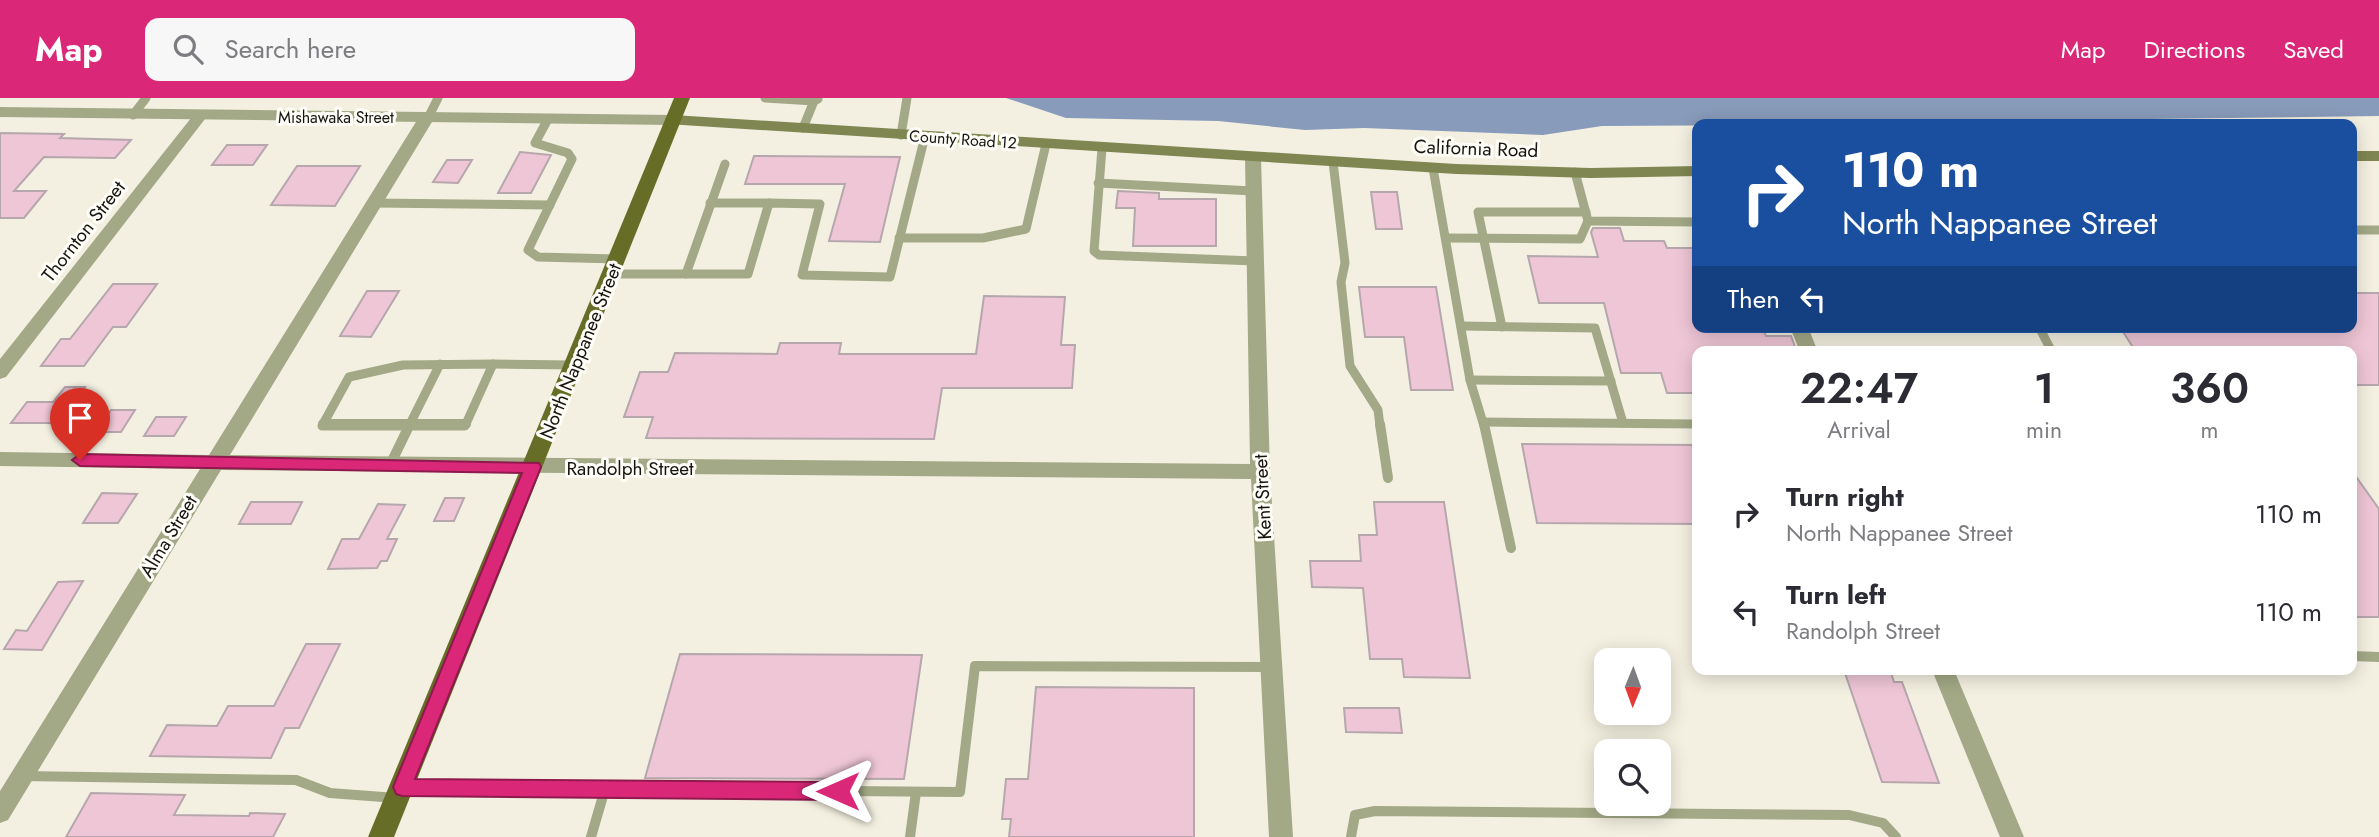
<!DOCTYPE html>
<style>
body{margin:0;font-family:Jost,sans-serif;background:#f7f7f7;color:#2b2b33;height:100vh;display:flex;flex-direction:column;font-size:26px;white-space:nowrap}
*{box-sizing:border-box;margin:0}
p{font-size:23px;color:#7c7c81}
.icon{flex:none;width:38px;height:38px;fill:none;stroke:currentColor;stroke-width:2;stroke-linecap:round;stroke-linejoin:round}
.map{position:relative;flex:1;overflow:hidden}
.side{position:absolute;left:1692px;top:248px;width:665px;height:329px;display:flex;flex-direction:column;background:#fff;border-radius:14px;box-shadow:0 4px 18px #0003}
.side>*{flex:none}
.top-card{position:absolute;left:1692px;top:21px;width:665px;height:214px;border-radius:14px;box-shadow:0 4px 18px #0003;background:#1a4fa0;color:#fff;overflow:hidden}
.needle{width:46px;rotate:181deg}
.buttons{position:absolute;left:1594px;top:550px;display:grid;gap:14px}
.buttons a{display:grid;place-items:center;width:77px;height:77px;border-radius:14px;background:#fff;box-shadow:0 4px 18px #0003;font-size:35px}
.pin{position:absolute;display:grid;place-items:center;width:60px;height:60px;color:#fff;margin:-72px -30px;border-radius:50% 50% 50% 0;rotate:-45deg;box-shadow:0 0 7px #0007}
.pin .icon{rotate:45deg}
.me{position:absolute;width:77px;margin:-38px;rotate:270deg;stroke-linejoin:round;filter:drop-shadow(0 0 5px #0008)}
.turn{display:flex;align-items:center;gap:24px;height:147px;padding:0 35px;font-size:32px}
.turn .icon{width:91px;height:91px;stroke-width:2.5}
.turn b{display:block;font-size:49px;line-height:60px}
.then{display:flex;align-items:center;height:66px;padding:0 35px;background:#0003;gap:14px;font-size:26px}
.eta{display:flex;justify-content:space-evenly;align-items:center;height:119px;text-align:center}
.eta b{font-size:42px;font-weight:600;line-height:49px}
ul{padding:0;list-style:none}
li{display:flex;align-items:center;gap:21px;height:98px;padding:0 35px}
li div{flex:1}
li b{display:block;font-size:26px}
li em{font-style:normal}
header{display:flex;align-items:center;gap:42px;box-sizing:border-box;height:98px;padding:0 35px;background:#db2777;color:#fff}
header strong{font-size:33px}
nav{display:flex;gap:38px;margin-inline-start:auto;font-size:24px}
.search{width:490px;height:63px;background:#f7f7f7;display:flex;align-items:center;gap:18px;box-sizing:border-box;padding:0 24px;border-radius:14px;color:#7c7c81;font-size:26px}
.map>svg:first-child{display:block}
</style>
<header>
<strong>Map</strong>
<div class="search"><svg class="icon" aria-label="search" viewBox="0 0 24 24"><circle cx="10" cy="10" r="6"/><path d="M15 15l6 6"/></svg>Search here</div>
<nav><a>Map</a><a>Directions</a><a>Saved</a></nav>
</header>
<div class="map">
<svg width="2379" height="739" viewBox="0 0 2379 739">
<rect width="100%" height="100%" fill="#f4f0e1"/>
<polygon fill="#889bba" points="1006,0 2379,0 2379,18 2003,23 1974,26 1602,28 1543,37 1364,30 1305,32 1218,23 1066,20"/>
<g fill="#efc6d6" stroke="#b6a7ad" stroke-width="2">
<polygon points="0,35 64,36 60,40 131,42 115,60 44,59 14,93 46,93 24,120 0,120"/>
<polygon points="227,47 267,47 253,67 212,67"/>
<polygon points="520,54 551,57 531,95 498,95"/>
<polygon points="754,58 900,59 880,144 829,143 845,86 745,86"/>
<polygon points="447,62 472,62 458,85 433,84"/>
<polygon points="297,68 360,68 335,108 271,107"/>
<polygon points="1118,93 1159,95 1159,101 1216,101 1216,148 1133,148 1135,110 1116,110"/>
<polygon points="1371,94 1397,94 1402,131 1376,131"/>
<polygon points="1593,130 1620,130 1624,143 1664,143 1667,150 1698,150 1698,229 1755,229 1756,233 1764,233 1766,238 1791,238 1797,254 1698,254 1698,295 1667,295 1661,275 1621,275 1604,205 1539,205 1528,158 1598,159 1591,134"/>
<polygon points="113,186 157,186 126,229 113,229 84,268 41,268 61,241 70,241"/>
<polygon points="1359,189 1436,189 1453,292 1411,292 1404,239 1365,239"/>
<polygon points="367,193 399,193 371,239 340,238"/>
<polygon points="2352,195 2379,195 2379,287 2352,287 2352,254 2136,254 2120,229 2352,229"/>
<polygon points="984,198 1065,199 1061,247 1075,247 1072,290 942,290 934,341 646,340 653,319 624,319 640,274 668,274 675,255 777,256 780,245 841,245 839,256 976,256"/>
<polygon points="65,289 85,289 59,325 11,325 27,304 53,304"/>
<polygon points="111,312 135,312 121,334 96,334"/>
<polygon points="156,319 186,319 174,338 144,338"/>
<polygon points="1522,346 1698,347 1698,426 1537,425"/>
<polygon points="2352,373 2379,411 2379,519 2352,519"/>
<polygon points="102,395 137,396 118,425 83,425"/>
<polygon points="445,400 464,400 454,423 434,423"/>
<polygon points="251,404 302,404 291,426 239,426"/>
<polygon points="1374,404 1444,404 1470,580 1404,579 1402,561 1370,561 1363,490 1312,489 1310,463 1361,463 1359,437 1377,437"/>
<polygon points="378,406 405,407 387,441 397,441 387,463 381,463 377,470 328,471 342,441 359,441"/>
<polygon points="83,483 42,552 4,551 16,532 27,533 58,484"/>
<polygon points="306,546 340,546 299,630 285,630 271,660 150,658 167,627 217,628 228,608 274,608"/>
<polygon points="680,556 922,557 904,681 645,680"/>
<polygon points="1844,572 1890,572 1894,584 1902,584 1939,685 1882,684"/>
<polygon points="1036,589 1194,590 1194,739 1009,739 1011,721 1002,721 1006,681 1028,681"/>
<polygon points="1344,610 1399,610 1402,635 1346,634"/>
<polygon points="91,695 185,697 174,717 249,718 250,715 285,716 273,739 66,739"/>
</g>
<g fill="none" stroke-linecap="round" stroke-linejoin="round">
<g stroke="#a3a986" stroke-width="9">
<polyline points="765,0 814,3"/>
<polyline points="133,17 146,0"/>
<polyline points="428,20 438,0"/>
<polyline points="548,21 535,45 568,55 572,61 528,152 538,159 617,161"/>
<polyline points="803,30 814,3 818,1"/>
<polyline points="901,37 907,0"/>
<polyline points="1102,50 1094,153 1099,157 1255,163"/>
<polyline points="1333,64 1345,165 1341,184 1350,268 1378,312 1380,328"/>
<polyline points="1433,70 1470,282 1484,328"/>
<polyline points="1575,74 1588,123 1698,124"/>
<polyline points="1098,85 1253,93"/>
<polyline points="372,105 550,107"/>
<polyline points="710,105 769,105"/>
<polyline points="2352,132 2379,132"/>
<polyline points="899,140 983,140 1026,131 1046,46"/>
<polyline points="1446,140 1580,141 1588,123"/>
<polyline points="610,176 748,176 769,105 820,106 802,177 890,179 925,38"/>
<polyline points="686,176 725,66"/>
<polyline points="1461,228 1595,230 1623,325"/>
<polyline points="1502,229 1478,114 1586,114"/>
<polyline points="2039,229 2052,254"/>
<polyline points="493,266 574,267"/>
<polygon points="493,266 465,328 322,328 349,279 403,267"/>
<polyline points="1470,282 1611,283"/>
<polyline points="1483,324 1698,326"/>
<polyline points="409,328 440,266"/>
</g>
<g stroke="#a3a986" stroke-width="10">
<polyline points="323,326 466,326"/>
<polyline points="1380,326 1388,380"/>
<polyline points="1484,326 1511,450"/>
<polyline points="390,367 410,326"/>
<polyline points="2352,558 2379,559"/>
<polyline points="22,678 296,682 330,695 396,700"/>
<polyline points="403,689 960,694 975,568 1272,569"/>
<polyline points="591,739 605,691"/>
<polyline points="910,739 916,694"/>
<polyline points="1351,739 1355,717 1375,713 1849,717 1883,725 1896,739"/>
</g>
<g fill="#a3a986" fill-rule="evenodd">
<polygon points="200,13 208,18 205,21 6,279 0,281 0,261 195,15"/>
<polygon points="427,14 435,19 230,357 1250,366 1245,59 1247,56 1259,56 1261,59 1270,374 1293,739 1269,739 1251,381 221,372 8,722 0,725 0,693 200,371 0,368 0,354 209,357 419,19"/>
<polygon points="1790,229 1808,229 1818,254 1800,254"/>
<polygon points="1932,572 1954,572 2024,739 2000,739"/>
</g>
<polygon fill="#a3a986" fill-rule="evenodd" points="0,9 673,17 681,22 673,27 0,19"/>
<g fill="#7f8651" fill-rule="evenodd">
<polygon points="673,17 1456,66 1591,70 1698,68 1698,78 1591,80 1456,76 667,26 665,22 667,18"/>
<rect x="2352" y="53" width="27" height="10"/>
</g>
<polygon fill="#656d27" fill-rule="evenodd" points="674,0 690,0 394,739 368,739"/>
</g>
<polygon fill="#db2777" stroke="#8e194d" stroke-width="2" points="80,356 539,365 541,369 415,681 838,684 845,687 848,693 845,699 838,702 402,698 396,696 393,689 522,375 80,368 72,362"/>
<g text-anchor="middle" stroke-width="6" stroke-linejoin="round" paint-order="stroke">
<g font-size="16" fill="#16140f" stroke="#fffdf7">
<text x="336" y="25">Mishawaka Street</text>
<text transform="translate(963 41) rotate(4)" y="6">County Road 12</text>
</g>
<g font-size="19" fill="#16140f" stroke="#fffdf7">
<text transform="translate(1476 50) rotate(2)" y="7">California Road</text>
<text transform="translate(83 133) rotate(-52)" y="7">Thornton Street</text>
<text transform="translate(580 253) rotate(-68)" y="7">North Nappanee Street</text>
<text x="630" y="377">Randolph Street</text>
<text transform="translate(1262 399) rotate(-93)" y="7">Kent Street</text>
<text transform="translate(168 438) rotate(-59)" y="7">Alma Street</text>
</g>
</g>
</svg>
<div class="buttons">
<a><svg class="needle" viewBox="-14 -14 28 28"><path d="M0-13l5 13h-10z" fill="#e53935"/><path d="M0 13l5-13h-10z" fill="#7c7c81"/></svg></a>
<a><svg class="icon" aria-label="search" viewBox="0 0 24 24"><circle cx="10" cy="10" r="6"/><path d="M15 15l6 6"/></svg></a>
</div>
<div class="pin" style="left:80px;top:362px;background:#d93025"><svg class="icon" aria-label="arrive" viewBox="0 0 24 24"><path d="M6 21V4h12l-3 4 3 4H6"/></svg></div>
<svg class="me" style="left:838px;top:693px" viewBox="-20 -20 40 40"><path d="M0-17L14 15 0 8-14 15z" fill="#db2777" stroke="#fff" stroke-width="4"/></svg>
<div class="top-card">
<div class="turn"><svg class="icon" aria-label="right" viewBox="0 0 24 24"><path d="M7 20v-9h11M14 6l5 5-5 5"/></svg><div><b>110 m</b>North Nappanee Street</div></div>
<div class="then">Then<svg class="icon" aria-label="left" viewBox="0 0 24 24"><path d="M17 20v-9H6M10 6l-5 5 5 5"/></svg></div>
</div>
<section class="side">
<div class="eta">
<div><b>22:47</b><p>Arrival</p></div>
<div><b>1</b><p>min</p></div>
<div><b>360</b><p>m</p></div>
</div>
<ul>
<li><svg class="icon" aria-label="right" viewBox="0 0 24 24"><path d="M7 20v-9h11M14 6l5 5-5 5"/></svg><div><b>Turn right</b><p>North Nappanee Street</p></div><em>110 m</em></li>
<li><svg class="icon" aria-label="left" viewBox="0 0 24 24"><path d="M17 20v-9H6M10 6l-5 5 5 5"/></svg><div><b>Turn left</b><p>Randolph Street</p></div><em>110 m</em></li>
</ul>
</section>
</div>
